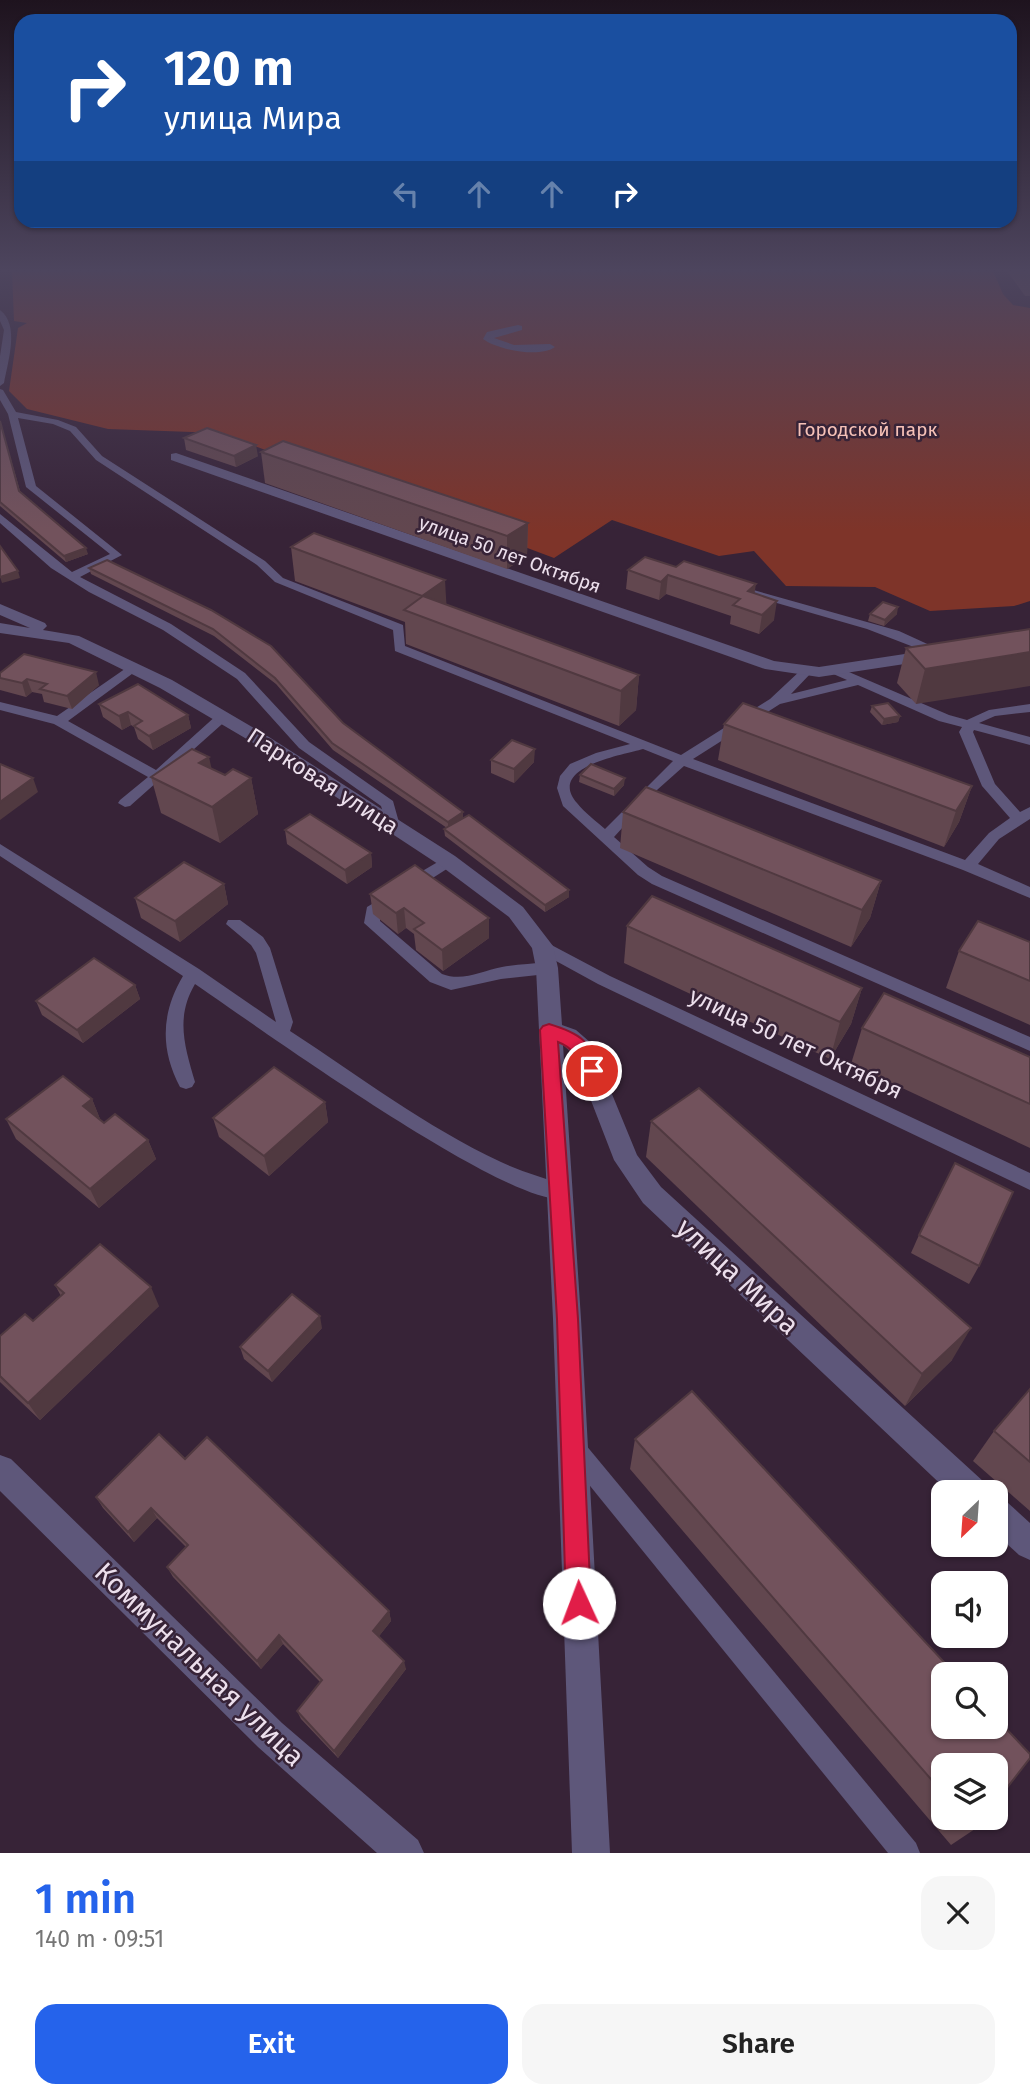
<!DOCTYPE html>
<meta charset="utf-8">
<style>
body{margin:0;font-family:"Fira Sans",sans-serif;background:#f6f6f6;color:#222;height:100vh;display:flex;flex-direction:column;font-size:26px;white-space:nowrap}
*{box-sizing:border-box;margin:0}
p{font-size:23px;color:#767676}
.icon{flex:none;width:38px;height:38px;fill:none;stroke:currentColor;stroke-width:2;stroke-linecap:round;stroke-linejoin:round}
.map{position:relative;height:1853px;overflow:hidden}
.sheet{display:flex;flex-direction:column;background:#fff;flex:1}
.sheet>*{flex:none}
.banner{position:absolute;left:14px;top:14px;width:1003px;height:214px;border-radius:21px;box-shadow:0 2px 5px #0004;background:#1a4fa0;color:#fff;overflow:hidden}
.needle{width:46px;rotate:205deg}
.tools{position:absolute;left:931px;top:1480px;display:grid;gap:14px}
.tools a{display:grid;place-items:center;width:77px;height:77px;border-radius:14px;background:#fff;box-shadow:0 2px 5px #0004;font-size:35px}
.pin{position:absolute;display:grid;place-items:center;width:60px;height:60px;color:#fff;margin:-30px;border:4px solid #fff;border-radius:50%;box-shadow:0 2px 7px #0007}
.me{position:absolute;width:77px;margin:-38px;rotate:358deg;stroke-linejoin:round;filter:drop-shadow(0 0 5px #0008)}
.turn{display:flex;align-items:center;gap:24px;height:147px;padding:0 35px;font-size:32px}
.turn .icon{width:91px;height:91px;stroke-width:2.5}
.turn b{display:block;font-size:49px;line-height:60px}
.lanes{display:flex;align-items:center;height:66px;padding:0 35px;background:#0003;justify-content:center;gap:35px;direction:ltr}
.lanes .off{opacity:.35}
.round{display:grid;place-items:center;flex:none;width:74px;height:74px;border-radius:21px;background:#f6f6f6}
.summary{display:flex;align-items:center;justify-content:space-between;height:119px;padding:0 35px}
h1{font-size:42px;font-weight:600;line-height:52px;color:#2563eb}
.cta{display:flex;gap:14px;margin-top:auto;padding:14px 35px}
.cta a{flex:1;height:80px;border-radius:21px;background:#2563eb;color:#fff;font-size:28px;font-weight:600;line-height:80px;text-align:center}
.cta a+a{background:#f6f6f6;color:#222}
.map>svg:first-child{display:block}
</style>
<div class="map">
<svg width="1030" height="1853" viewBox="0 0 1030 1853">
<rect width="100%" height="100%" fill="#372337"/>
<polygon fill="#7e3429" points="12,271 993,271 1003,294 1013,305 1030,308 1030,601 1014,606 930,611 875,587 786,586 754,551 719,556 612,520 554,558 220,433 108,429 27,409 9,391 18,328 27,323 14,321"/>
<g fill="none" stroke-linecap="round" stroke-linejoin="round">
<g fill="#5e577a" fill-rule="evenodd">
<path d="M 0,310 C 20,325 8,361 4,383 L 0,386 L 0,356 L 4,330 L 0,321 Z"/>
<path d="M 0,389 L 3,390 L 16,412 L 58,420 L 76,427 L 102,456 L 265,561 L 283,578 L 403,625 L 405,646 L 681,755 L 770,699 L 802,669 L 806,668 L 812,672 L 791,694 L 847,680 L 831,673 L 831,667 L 835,666 L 949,715 L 967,720 L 989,710 L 1030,704 L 1030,712 L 995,716 L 979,723 L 1030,737 L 1030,745 L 974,730 L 973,732 L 995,784 L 1020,812 L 1030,807 L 1030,819 L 999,839 L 978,864 L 1030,887 L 1030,898 L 963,870 L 684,766 L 639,806 L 646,812 L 644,815 L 634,815 L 614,837 L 648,867 L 662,876 L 1030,1037 L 1030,1051 L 652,884 L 638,875 L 563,806 L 557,788 L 560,776 L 570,764 L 596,753 L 630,744 L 395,651 L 393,630 L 275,582 L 257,565 L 96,460 L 70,431 L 53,424 L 18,418 L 36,486 L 122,555 L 80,577 L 171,624 L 245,673 L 309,742 L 393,801 L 400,826 L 398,829 L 388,829 L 381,806 L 299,748 L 237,679 L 163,630 L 89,592 L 51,568 L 0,523 L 0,514 L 72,572 L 110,554 L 26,487 L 8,414 L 0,400 ZM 858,685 L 939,721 L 962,727 L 959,732 L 982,786 L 1010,818 L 989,833 L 965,860 L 693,759 L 780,704 ZM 643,749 L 673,761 L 605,829 C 596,821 585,813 577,803 C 546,767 623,755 643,749 Z"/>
<polygon points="750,589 899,631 947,653 941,657 937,656 867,629 746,594 746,590"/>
<polygon points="132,664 136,665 136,671 68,721 156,770 218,714 228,714 230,717 130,806 125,807 118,803 120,800 148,777 54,724 0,710 0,702 57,716"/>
<path d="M 0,844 L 199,969 L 276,1022 L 256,953 L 251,945 L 226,924 L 228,920 L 240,920 L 263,937 L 270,948 L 293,1022 L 290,1031 C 359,1076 426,1127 501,1162 C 522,1172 545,1178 567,1186 L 570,1192 L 567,1198 C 518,1215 248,1020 195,984 C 175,1018 185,1047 195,1082 L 192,1087 L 186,1089 L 180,1087 C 160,1049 161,1013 183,976 L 0,856 Z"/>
<polygon points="448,856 455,861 453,865 417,888 407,888 404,884 407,880"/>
<path d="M 387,895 L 395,900 L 380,913 L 380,921 L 442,974 C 463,982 481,971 502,967 C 517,964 532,964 547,962 L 553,964 L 555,968 L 553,972 L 547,974 L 501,979 L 451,990 L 430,982 L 364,923 L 367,907 Z"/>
<polygon points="542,940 610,976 1030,1173 1030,1190 598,984 536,950 534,946 536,942"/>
<polygon points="577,1441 585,1444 916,1843 920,1853 888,1853 569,1460 566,1452 569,1444"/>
</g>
<g fill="#5e577a" fill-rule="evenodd">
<path d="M 518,325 L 522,326 L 522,330 L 494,338 L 514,345 L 550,344 L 555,347 C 540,358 498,350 483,339 L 487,332 Z"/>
<polygon points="176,453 774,661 819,667 931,650 939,655 931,660 819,677 765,669 171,460 171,454"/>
<polygon points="0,604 45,623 47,626 43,630 79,636 172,680 269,737 455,856 523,907 553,946 558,968 562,1025 576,1030 591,1043 637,1155 661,1187 984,1482 988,1493 950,1493 643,1203 614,1160 573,1054 563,1045 581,1319 610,1853 572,1853 553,1319 536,968 532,948 509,917 441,866 257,745 160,688 69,643 0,633 0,623 30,628 0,615"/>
<polygon points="0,1455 11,1459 282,1723 418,1840 424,1853 377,1853 258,1747 0,1491"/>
<polygon points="996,1497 1007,1502 1030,1523 1030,1560 1019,1555 996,1534"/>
</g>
</g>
<g fill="#62474f">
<polygon points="1007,271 1030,271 1030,296 1025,296"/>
<polygon points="0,421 20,491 88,554 66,562 0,506"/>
<polygon points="184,438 258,456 236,467 186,450"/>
<polygon points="261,452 528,523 527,556 507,569 265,483"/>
<polygon points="291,547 639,675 636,710 619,726 406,644 405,622 295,581"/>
<polygon points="645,557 755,593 774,620 759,634 730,624 731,616 666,594 659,600 626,589 628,570"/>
<polygon points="89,568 211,610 343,723 463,812 463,819 569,897 545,912 445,836 444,829 447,828 333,750 276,684 214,636 91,574"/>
<polygon points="870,614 897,614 884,626 868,621"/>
<polygon points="1030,629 916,704 897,683 906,648"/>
<polygon points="0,673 99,685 72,709 44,702 42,694 32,692 26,697 0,690"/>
<polygon points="99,704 188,715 191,728 153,750 138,739 134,727 131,725 122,730 103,717"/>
<polygon points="872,706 900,716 898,722 882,725 870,712"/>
<polygon points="724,724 972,786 959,822 944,847 718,760"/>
<polygon points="491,760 534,762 514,783 491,773"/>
<polygon points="211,769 225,775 251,778 258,814 220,843 161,813 151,777"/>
<polygon points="580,775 624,785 614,796 579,782"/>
<polygon points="623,812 881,881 870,918 851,947 620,848"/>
<polygon points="285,830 371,853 372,867 347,884 287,844"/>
<polygon points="224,884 228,904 180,942 141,918 135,898"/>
<polygon points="370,894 489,918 489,938 443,971 416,950 414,934 406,928 398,934 373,914"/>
<polygon points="627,926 862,988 851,1024 830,1059 624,963"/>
<polygon points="1030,942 1030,1025 946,988 959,951"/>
<polygon points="135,985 140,999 83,1043 42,1015 36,1001"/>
<polygon points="862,1028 1030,1057 1030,1148 851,1064"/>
<polygon points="92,1099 100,1119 104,1123 148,1140 156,1159 99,1208 16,1139 6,1119"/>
<polygon points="325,1102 328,1122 269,1176 219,1137 213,1118"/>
<polygon points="651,1121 952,1360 905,1406 646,1157"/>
<polygon points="919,1235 979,1266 969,1284 911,1253"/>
<polygon points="55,1285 159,1306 40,1420 0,1382 0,1336 33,1321 61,1296"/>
<polygon points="322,1328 272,1382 244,1359 240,1347"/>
<polygon points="1030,1389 1030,1511 973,1461 994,1431"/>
<polygon points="635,1439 943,1766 943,1818 983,1818 975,1829 951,1845 630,1469"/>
<polygon points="185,1459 389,1611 391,1621 379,1636 406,1669 338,1758 301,1719 297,1711 320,1682 283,1644 261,1669 173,1577 167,1567 186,1547 157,1518 134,1542 103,1508 96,1497"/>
</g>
<g fill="#503940">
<polygon points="256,445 258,456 236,467 234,456"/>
<polygon points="528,523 527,556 507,569 507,536"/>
<polygon points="86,548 88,554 66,562 64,556"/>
<polygon points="18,571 20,578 2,583 0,577"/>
<polygon points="668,575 666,594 659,600 661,582"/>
<polygon points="445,580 447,614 422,596"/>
<polygon points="756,584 753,603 748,591"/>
<polygon points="777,601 774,620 759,634 762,615"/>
<polygon points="898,607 897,614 884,626 885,620"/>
<polygon points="1030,652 1030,686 916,704 925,669"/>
<polygon points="96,672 99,685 72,709 67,696"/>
<polygon points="639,675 636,710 619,726 621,691"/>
<polygon points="27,679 32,692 26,697 22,683"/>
<polygon points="128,712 131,725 122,730 119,716"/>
<polygon points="188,715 191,728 153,750 149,736"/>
<polygon points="900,716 898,722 882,725 884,719"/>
<polygon points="535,749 534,762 514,783 514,769"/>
<polygon points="209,757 217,793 199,763"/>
<polygon points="33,778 38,792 0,820 0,802"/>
<polygon points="251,778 258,814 220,843 212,807"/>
<polygon points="625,778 624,785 614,796 614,789"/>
<polygon points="972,786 959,822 944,847 956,811"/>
<polygon points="463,812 463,819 448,829 448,822"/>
<polygon points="371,853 372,867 347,884 345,870"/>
<polygon points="881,881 870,918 851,947 862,910"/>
<polygon points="224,884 228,904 180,942 175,921"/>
<polygon points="569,890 569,897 545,912 545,905"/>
<polygon points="404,908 406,928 398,934 396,913"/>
<polygon points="489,918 489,938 443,971 442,950"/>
<polygon points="135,985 140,999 83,1043 77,1030"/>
<polygon points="862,988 851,1024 830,1059 840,1022"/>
<polygon points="92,1099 100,1119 91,1126 83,1106"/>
<polygon points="325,1102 328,1122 269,1176 264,1156"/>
<polygon points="148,1140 156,1159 99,1208 90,1189"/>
<polygon points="151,1287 159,1306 40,1420 28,1403"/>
<polygon points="320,1316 322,1328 272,1382 268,1371"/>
<polygon points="971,1328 952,1360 905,1406 922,1374"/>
<polygon points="151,1508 157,1518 134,1542 128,1532"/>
<polygon points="389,1611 391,1621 376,1640 373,1631"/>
<polygon points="279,1635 283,1644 261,1669 257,1661"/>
<polygon points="404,1661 406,1669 338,1758 334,1751"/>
</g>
<g fill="#72525c" stroke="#503940" stroke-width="2">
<polygon points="0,421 19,491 86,548 64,556 0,502"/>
<polygon points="207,428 256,445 234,456 184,438"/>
<polygon points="283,441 528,523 507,536 261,452"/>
<polygon points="314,533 445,580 422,596 291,547"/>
<polygon points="0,546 18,571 0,577"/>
<polygon points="645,557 676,567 684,561 756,584 748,591 777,601 762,615 733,605 740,599 668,575 661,582 628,570"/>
<polygon points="107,560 211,610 271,646 343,723 463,812 448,822 332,743 275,678 213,629 89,568"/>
<polygon points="423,596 639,675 621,691 404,610"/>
<polygon points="883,602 898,607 885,620 870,614"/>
<polygon points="1030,629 1030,652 925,669 906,648"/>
<polygon points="24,654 96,672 67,696 40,689 47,684 27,679 22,683 0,678 0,673"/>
<polygon points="138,684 188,715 149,736 134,726 142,721 128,712 119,716 99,704"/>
<polygon points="743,703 972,786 956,811 724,724"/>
<polygon points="888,703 900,716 884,719 872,706"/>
<polygon points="512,740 535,749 514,769 491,760"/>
<polygon points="192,749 209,757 199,763 225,775 233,769 251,778 212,807 151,777"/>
<polygon points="0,764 33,778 0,802"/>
<polygon points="591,764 625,778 614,789 580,775"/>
<polygon points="646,787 881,881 862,910 623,812"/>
<polygon points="310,814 371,853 345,870 285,830"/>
<polygon points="469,815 569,890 545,905 444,829"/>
<polygon points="184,862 224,884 175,921 135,898"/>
<polygon points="415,865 489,918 442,950 414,929 424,923 404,908 396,913 370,894"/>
<polygon points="652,896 862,988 840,1022 627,926"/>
<polygon points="978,921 1030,942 1030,981 959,951"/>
<polygon points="94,958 135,985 77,1030 36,1001"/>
<polygon points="884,993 1030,1057 1030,1104 862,1028"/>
<polygon points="274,1067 325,1102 264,1156 213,1118"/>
<polygon points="63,1076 92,1099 83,1106 104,1123 115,1114 148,1140 90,1189 6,1119"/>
<polygon points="699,1088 971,1328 922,1374 651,1121"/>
<polygon points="955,1163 1013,1192 979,1266 919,1235"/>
<polygon points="100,1244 151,1287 28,1403 0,1376 0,1336 25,1314 33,1321 64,1293 55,1285"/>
<polygon points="292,1294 320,1316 268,1371 240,1347"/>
<polygon points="1030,1389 1030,1462 994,1431"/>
<polygon points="692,1391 956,1675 943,1675 943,1727 996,1727 996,1718 1030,1754 1030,1758 996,1802 996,1766 943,1766 943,1793 635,1439"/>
<polygon points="159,1434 185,1459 207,1437 389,1611 373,1631 404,1661 334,1751 297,1711 322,1680 279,1635 257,1661 167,1567 188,1545 151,1508 128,1532 96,1497"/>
<polygon points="965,1818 983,1818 975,1829"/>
</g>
<linearGradient id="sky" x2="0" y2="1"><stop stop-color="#1e131e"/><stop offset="0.51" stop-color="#4d455e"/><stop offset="1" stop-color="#4d455e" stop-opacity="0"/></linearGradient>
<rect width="1030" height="530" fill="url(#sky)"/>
<path fill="#e11d48" stroke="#92132f" stroke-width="2" d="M 549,1024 C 582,1034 588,1040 601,1071 L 598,1076 L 585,1076 C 577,1060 576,1049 558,1042 L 578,1319 L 591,1603 L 588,1612 L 579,1616 L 570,1612 L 566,1603 L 557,1319 L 540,1030 L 543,1026 Z"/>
<g text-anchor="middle" stroke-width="5" stroke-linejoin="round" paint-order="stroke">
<g font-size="19" fill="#f6c1b7" stroke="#372337">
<text x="867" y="436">Городской парк</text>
</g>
<g font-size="19" fill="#ecdfec" stroke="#372337">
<text transform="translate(510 554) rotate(20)" y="7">улица 50 лет Октября</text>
</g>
<g font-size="23" fill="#ecdfec" stroke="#372337">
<text transform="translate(323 781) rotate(33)" y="8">Парковая улица</text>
<text transform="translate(796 1043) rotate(25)" y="8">улица 50 лет Октября</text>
</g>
<g font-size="28" fill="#ecdfec" stroke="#372337">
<text transform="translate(738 1276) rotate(43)" y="10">улица Мира</text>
<text transform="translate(200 1664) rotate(44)" y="10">Коммунальная улица</text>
</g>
</g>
</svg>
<div class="tools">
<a><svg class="needle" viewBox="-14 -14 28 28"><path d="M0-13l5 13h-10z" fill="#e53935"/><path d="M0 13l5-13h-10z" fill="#767676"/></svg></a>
<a><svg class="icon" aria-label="sound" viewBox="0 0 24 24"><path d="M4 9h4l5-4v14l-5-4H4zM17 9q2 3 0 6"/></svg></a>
<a><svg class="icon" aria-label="search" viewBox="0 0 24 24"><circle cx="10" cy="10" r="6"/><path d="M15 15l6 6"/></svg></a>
<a><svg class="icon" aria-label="layers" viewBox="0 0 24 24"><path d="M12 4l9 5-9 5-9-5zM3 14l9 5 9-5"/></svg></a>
</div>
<div class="pin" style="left:592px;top:1071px;background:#d93025"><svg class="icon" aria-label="arrive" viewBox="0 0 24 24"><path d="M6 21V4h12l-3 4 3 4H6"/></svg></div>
<svg class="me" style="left:579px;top:1603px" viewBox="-20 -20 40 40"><circle r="19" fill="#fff"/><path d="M0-13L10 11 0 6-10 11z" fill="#e11d48"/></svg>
<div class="banner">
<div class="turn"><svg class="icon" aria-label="right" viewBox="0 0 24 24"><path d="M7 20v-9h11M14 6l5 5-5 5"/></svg><div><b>120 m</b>улица Мира</div></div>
<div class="lanes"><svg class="icon off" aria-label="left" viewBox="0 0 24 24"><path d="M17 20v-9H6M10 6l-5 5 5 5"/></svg><svg class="icon off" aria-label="ahead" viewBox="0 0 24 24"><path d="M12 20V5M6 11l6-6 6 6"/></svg><svg class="icon off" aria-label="ahead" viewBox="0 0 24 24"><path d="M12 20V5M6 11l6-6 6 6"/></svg><svg class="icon" aria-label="right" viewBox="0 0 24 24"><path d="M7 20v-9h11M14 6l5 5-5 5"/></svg></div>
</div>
</div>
<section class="sheet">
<div class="summary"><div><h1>1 min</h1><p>140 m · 09:51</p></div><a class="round"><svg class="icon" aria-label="close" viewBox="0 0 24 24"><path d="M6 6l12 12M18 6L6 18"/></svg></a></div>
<div class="cta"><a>Exit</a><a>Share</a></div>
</section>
